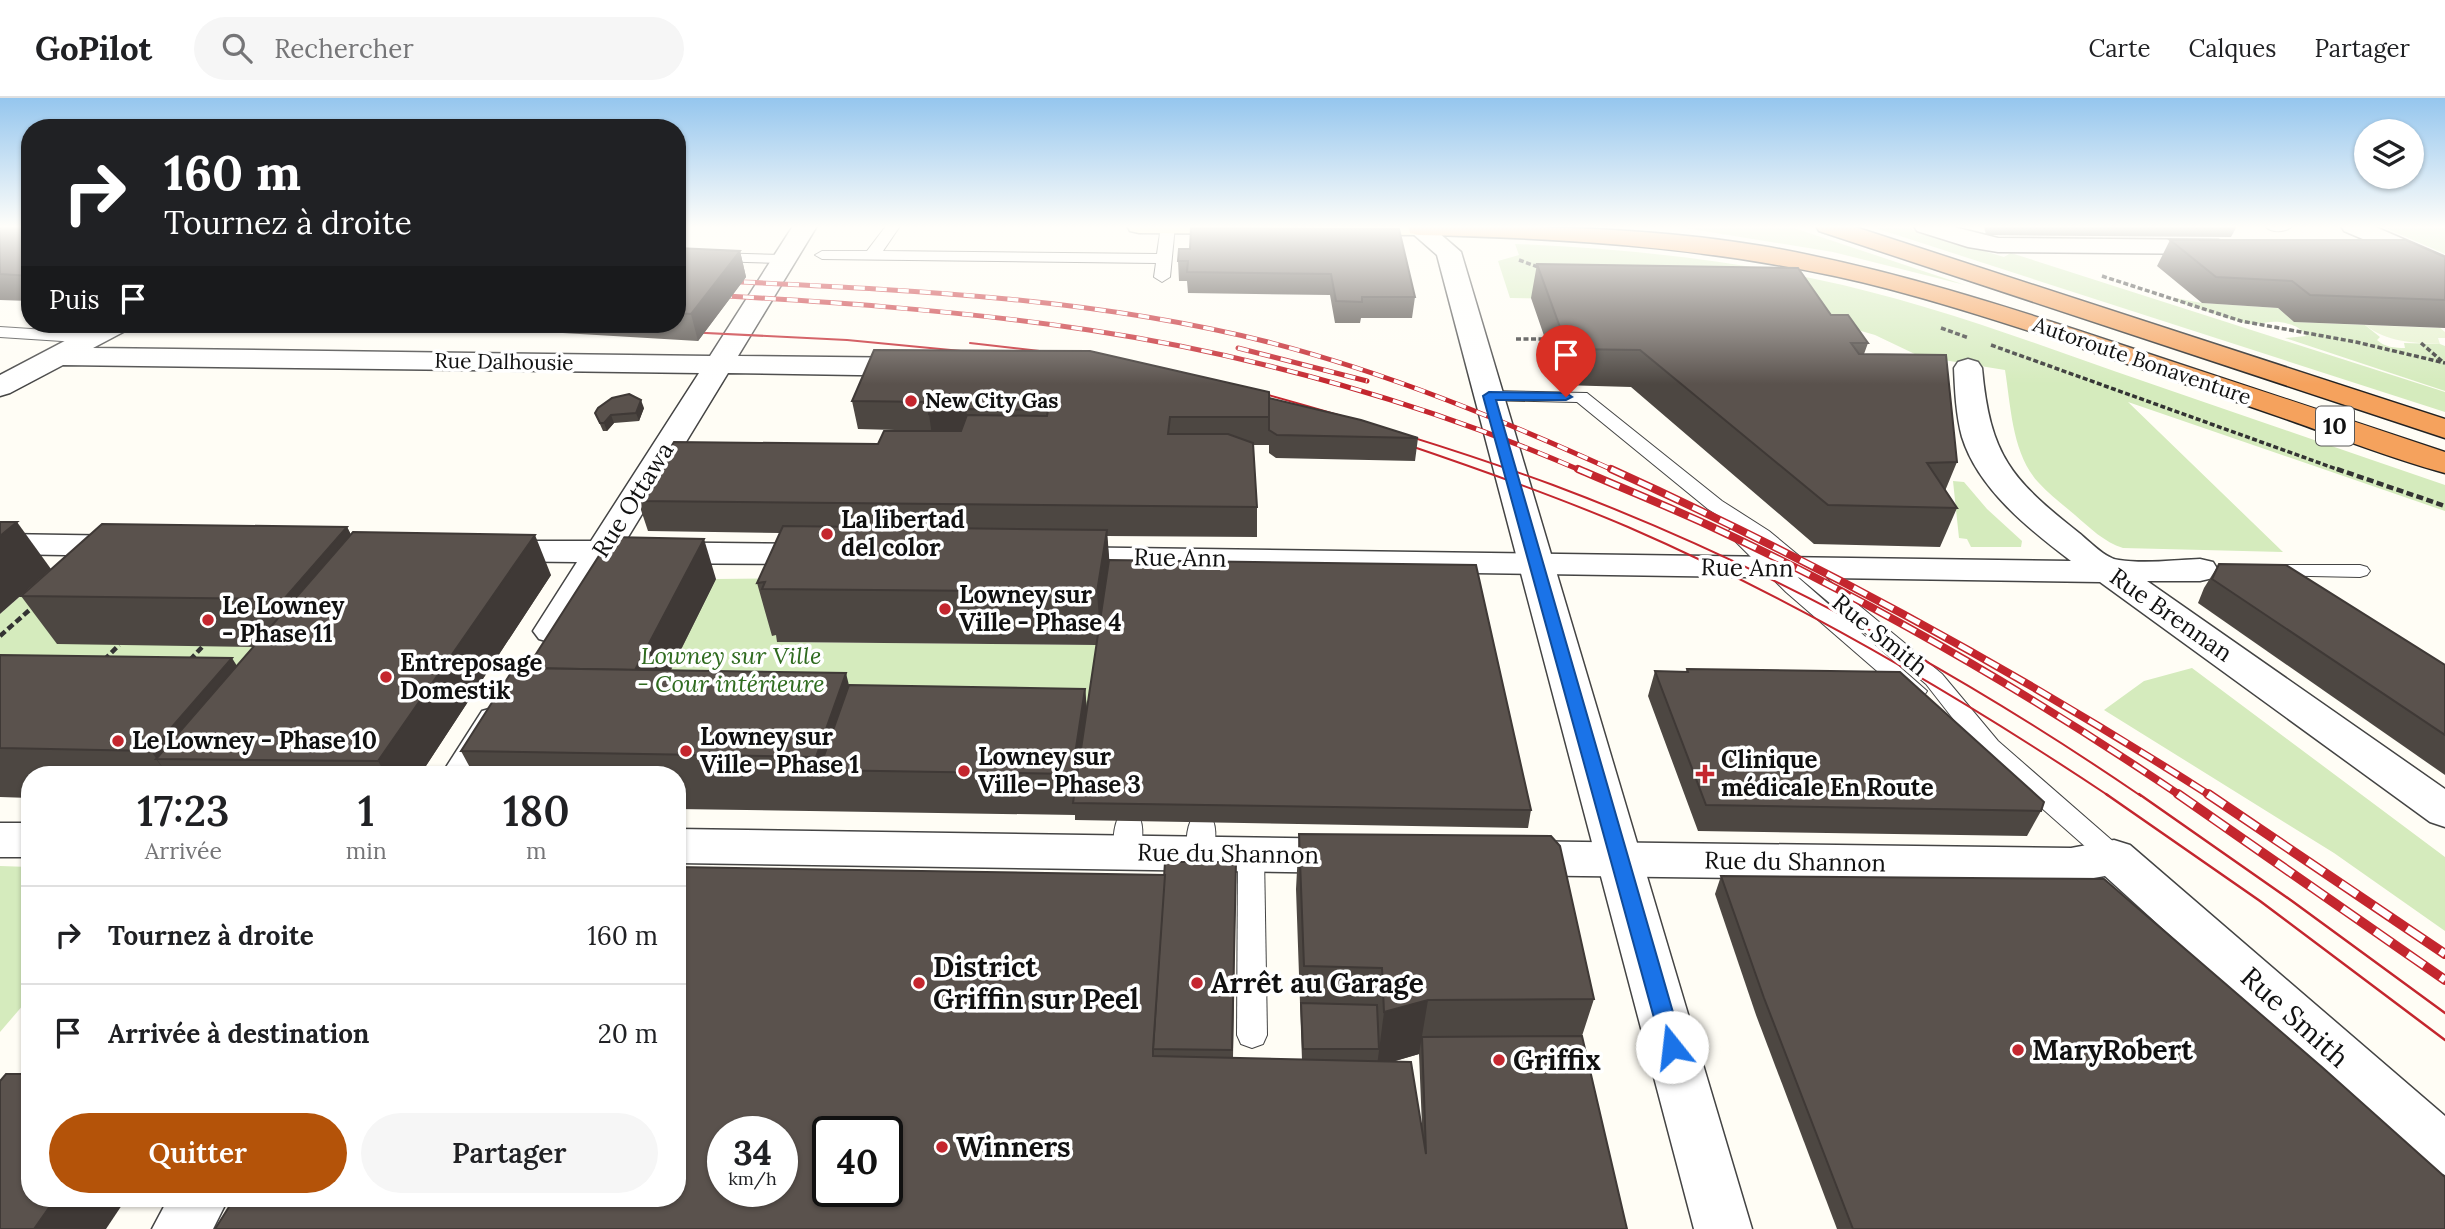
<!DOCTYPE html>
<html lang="fr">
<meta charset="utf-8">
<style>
body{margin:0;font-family:Lora,serif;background:#f6f6f6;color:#202124;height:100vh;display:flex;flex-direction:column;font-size:26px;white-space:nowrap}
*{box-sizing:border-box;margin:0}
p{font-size:23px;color:#757577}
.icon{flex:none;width:38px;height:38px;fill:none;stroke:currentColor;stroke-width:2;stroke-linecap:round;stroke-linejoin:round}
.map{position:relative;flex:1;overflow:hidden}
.side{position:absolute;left:21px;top:668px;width:665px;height:441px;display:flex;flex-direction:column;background:#fff;border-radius:28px;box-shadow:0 2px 5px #0004}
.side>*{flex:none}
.guide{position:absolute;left:21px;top:21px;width:665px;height:214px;border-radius:28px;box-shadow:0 2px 5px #0004;background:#202124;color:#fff;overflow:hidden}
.tools{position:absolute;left:2354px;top:21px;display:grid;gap:14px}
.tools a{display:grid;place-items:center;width:70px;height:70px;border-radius:50%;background:#fff;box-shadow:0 2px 5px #0004;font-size:35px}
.speed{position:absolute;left:707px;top:1018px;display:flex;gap:14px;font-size:35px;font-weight:700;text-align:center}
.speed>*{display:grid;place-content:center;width:91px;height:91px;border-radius:50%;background:#fff;box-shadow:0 2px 5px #0004;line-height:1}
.speed small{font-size:18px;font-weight:400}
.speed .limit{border:4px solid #111;border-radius:10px;background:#fff;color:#111}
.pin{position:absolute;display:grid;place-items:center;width:60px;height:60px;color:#fff;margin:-72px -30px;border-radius:50% 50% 50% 0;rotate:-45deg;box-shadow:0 0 7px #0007}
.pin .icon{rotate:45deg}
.me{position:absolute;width:77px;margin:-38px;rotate:344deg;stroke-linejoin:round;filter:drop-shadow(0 0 5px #0008)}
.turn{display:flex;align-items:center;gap:24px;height:147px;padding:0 28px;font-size:32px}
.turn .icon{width:91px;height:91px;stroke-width:2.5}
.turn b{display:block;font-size:49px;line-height:60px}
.then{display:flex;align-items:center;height:66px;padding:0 28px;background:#0003;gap:14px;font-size:26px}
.eta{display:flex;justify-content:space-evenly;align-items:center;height:119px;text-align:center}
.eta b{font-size:42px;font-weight:600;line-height:49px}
.primary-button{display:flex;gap:14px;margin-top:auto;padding:14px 28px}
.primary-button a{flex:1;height:80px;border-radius:42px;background:#b45309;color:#fff;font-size:28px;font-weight:600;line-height:80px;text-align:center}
.primary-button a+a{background:#f6f6f6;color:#202124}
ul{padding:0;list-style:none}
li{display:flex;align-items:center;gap:21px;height:98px;padding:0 28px;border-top:2px solid #e0e0e0}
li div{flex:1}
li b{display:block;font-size:26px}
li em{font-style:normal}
header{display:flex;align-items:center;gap:42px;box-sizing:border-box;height:98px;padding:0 35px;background:#fff;border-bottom:2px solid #e0e0e0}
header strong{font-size:33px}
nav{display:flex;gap:38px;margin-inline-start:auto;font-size:24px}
.search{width:490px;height:63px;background:#f6f6f6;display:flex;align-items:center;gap:18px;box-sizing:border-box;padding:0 24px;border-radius:38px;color:#757577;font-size:26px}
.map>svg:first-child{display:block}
</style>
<header>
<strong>GoPilot</strong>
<div class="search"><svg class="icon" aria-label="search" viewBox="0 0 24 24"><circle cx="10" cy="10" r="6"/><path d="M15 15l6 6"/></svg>Rechercher</div>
<nav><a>Carte</a><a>Calques</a><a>Partager</a></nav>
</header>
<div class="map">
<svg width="2445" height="1131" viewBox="0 0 2445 1131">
<rect width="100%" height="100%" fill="#fffdf5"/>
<g fill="#d5ebbd">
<polygon points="1673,128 1788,128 1965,187 1833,154"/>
<polygon points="1869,128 1901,128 2004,159 2011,155 2445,294 2445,314"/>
<polygon points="2381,128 2445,128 2445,156"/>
<path d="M 1515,146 C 1616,150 1715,160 1815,181 C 1917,202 2015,238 2114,273 C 2224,311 2335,349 2445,387 L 2445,413 L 2128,304 L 2283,454 L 2123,450 C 2104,444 2090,430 2075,417 C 2062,406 2049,396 2038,384 C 2012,355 2011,309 2005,272 L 1919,258 L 1875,237 L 1757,203 L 1510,200 L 1498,163 L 1519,157 Z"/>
<path d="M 2175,200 L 2202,205 L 2278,210 L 2294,224 L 2365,227 L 2380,239 L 2377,242 C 2384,249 2395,250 2405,250 L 2404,245 L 2440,246 L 2445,248 L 2445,293 L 2285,240 L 2306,238 C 2302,231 2296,228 2289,226 C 2276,222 2268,224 2257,226 C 2245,228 2188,206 2173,202 Z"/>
<polygon points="1953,383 1964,384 1987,411 2022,443 2021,449 1971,449 1967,441 1959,440"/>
<polygon points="72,473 312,549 263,609 0,605 0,516 48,474"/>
<polygon points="796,480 778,544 1101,547 1089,632 644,625 716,481"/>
<polygon points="2192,570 2445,759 2445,833 2334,755 2104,612 2144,583"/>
<polygon points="0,768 30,769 30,899 0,934"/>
</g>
<path fill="#e6f2cf" d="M 2365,227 L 2440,230 L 2445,234 L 2445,240 L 2438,240 L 2440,246 C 2412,245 2387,244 2365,227 Z"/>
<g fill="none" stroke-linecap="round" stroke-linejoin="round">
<g stroke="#444" stroke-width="2">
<g id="service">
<polygon points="886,128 900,128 883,153 1157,156 1161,128 1175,128 1170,179 1162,184 1154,179 1156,165 822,161 815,157 822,153 867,153"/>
<path d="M 2265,128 L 2292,128 C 2286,135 2271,135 2265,128 Z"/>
<polygon points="677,154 784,157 791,161 784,165 677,162"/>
<polygon points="0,229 93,235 101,240 93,245 0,239"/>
<polygon points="1489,293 1587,295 1722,403 1769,433 1942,576 1998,643 2123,752 2127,759 2123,766 2114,769 2105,766 1967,644 1965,636 1926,586 1768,453 1927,593 1923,599 1915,601 1907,599 1786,494 1730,438 1727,434 1735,428 1708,411 1577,304 1483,302 1480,298 1483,294"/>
<polygon points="2266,467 2360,467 2367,469 2370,473 2367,477 2360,479 2259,477 2256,473 2259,469"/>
<path d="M 1129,713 L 1138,716 C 1145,728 1143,749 1136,761 L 1127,764 L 1118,761 C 1111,749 1113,728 1120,716 Z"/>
<path d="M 1202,715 L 1211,718 C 1218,730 1216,751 1209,762 L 1200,765 L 1191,762 C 1184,750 1186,730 1193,718 Z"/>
<polygon points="1251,747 1260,750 1264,757 1267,937 1263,946 1252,950 1241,946 1237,937 1238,757 1242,750"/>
</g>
</g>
<g stroke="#444" stroke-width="3">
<g id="minor">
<polygon points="793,128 817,128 738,258 921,260 931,263 935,269 931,275 921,278 728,275 625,444 820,446 832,449 837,456 832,463 820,466 612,465 565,541 552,545 539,541 533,533 577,464 489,463 477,460 472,453 477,446 489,443 591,443 699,275 63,267 10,295 0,298 0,277 97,226 131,226 127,232 93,250 710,258"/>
<polygon points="1914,128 1950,128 1998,140 2218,142 2227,144 2230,149 2227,154 2218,156 1998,154 1968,149 1917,133"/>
<path d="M 1968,261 L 1978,264 L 1982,270 C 1990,358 2011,381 2079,435 C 2089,443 2106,461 2119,462 C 2145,466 2174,462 2200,461 L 2213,464 L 2218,472 L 2213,480 L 2200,483 L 2147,483 L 2445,691 L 2445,729 L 2430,724 L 2100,484 L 1056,469 L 1044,466 L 1039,459 L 1044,452 L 1056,449 L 2071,463 C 2030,432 1978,391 1962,339 C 1956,317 1955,293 1954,270 L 1958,264 Z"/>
<polygon points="0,436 131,438 143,441 148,448 143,455 131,458 0,456"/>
<polygon points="496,609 510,613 516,623 483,677 441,677 482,613"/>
<rect x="0" y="725" width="30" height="34"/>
<polygon points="677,731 1351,741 1367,746 1373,758 1367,770 1351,775 677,765"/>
<polygon points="2114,742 2130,747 2445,1018 2445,1077 2426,1070 2105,778 2071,784 1509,777 1493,772 1487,760 1493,748 1509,743 2071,750"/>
<polygon points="168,1101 228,1101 213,1131 152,1131"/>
</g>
</g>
<g stroke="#444" stroke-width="3">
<g id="tertiary">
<polygon points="1404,128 1431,128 1461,154 1752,1131 1694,1131 1437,157"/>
<polygon points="2341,128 2373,128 2445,159 2445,176 2344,133"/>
</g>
</g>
<g stroke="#333" stroke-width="3">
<polygon id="secondary" points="1127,128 1430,128 1431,130 1428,135 1419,137 1139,135 1130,133"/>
</g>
<g stroke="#222" stroke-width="3">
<g id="motorway">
<path d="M 1408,128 C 1529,128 1642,128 1762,148 C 1889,170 2012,210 2134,251 C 2238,285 2342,319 2445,354 L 2445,375 C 2392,361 2340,340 2289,322 C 2156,277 2024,227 1889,191 C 1734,151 1578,140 1419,137 L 1410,135 Z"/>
<polygon points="1816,128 1852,128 2445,321 2445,340 1819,133"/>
</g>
</g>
<g stroke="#333" stroke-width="3.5" stroke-dasharray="5 2.5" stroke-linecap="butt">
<polyline points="1519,162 1541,170"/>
<polyline points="2102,178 2241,223 2356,244 2445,265"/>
<polyline points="1941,230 1969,240"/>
<polyline points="1516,241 1545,241"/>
<polyline points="2421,245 2443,264"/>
<polyline points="1991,247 2342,373"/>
</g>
<g stroke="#333" stroke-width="4.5" stroke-dasharray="7 3.5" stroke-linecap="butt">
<polyline points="2337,371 2445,408"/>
<polyline points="0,538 34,508"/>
<polyline points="104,562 119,547"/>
<polyline points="190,562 203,548"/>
</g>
<use href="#service" fill="#fff" fill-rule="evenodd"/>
<use href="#minor" fill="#fff" fill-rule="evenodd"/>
<use href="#tertiary" fill="#fff" fill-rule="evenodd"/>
<use href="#secondary" fill="#fff6b0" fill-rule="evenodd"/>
<use href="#motorway" fill="#f5a25d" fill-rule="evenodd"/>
<g stroke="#c4262e" stroke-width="2">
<polyline points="686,234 847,242 982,255"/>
<polyline points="970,245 1057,255"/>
<path d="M 1250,292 C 1352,320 1453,350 1553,387 C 1761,465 1958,573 2141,698"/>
<path d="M 1399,344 C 1476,370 1553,397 1628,429 C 1796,502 1956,596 2109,698"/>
</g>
<g stroke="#c4262e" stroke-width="2.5">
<polyline points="2106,696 2260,803 2445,942"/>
<polyline points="2139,696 2292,803 2445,915"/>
</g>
<g stroke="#c4262e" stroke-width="5">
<g id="rail-far2">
<path d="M 722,183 C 906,192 1089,199 1268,244 C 1388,275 1502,322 1615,373"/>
<path d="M 677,195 C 815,203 952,211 1089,232 C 1255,257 1428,306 1582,373"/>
<polyline points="1238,250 1367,283"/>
</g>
</g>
<g stroke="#c4262e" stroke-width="8">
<g id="rail-far1">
<path d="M 1578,371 C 1622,390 1667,408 1710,428 C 1873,504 2032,597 2181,698"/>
<path d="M 1611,371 C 1819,465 2019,575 2211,698"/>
</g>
</g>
<g stroke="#c4262e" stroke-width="10">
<g id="rail">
<polyline points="2178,696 2445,882"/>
<polyline points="2208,696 2445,856"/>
</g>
</g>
<use href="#rail-far2" stroke="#fff" stroke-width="3.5" stroke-dasharray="11" stroke-linecap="butt"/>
<use href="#rail-far1" stroke="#fff" stroke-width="5" stroke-dasharray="15" stroke-linecap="butt"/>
<use href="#rail" stroke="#fff" stroke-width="7" stroke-dasharray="20" stroke-linecap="butt"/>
</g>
<g fill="#4d4742" fill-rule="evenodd">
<polygon points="0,128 30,128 30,203 0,202"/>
<polygon points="1984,128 2237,128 2231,139 1986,137"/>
<polygon points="1191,130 1415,199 1412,220 1361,220 1360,225 1335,225 1330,197 1188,195 1187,183 1179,183 1178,163 1190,151"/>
<polygon points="2170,142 2445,159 2445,230 2294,224 2278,210 2202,205 2157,168"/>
<polygon points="677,150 740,153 746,179 698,243 409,226 677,226"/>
<polygon points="1537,166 1831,217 1868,245 1864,256 1957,364 1945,393 1957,410 1940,449 1814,446 1631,289 1561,287 1531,200"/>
<polygon points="1269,300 1418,340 1415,363 1276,360 1269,355 1269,347 1253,347 1257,409 1257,439 1107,438 1109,462 1531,712 1528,730 1075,722 1075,717 677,711 677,677 474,677 461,653 527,570 716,481 671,572 849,587 1085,591 1087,612 1097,547 777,544 776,537 772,538 757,485 780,435 648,433 638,403 931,333 858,331 852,303"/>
<polygon points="644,310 639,323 614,325 607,333 603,333 595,315"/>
<polygon points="347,429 351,437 551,477 420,677 30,677 30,700 0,699 0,557 237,568 254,549 57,546 21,498"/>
<polygon points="2219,466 2445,567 2445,677 2198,505 2204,490"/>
<polygon points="1687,571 2041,713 2027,738 1698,733 1648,598 1655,573 1686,574"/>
<path d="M 1299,736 L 1594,901 L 1582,938 L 1627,1131 L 215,1131 L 1165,777 L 1236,764 L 1233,960 L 1302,962 L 1296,791 ZM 1419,956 L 1422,1028 L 1392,964 Z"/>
<polygon points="1721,778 2445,1131 1837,1131 1756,917 1715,796"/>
</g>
<g fill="#3f3936">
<polygon points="740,153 746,179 698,243 691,216"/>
<polygon points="641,302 644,310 639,323 636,315"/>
<polygon points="966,311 970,340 933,345 929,316"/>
<polygon points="611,317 614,325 607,333 604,325"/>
<polygon points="17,424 51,471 0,516 0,438"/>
<polygon points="347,429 372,477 312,549 284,501"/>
<polygon points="1107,432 1111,484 1101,547 1097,494"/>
<polygon points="535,437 551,477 420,677 386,677 378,663"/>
<polygon points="704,441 716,481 644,625 628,583"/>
<polygon points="232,560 263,609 156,661 168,677 151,653"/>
<polygon points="846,575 859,629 819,672 816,659"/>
<polygon points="1085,591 1089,632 1075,705 1072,676"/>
<polygon points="1428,902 1419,956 1377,968 1384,914"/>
<polygon points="55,1101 126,1101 106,1131 34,1131"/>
</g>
<g fill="#5a524d" stroke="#3f3936" stroke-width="2" fill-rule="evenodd">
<polygon points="0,128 30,128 30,178 0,176"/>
<polygon points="1191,130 1399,131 1415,199 1362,199 1362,204 1336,203 1331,176 1187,174 1188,163 1178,163 1179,151 1190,151"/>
<polygon points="2170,142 2406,142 2445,159 2445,202 2310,197 2292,183 2216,179"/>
<polygon points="677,150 740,153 691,216 677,215"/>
<polygon points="1537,166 1798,170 1831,217 1848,217 1868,245 1851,245 1859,256 1946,257 1957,364 1927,365 1957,410 1828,407 1640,252 1568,251"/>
<polygon points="874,252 1090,253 1269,294 1270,319 1170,319 1168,336 1228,336 1253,345 1257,409 638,403 674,344 878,346 884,333 961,333 967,317 1047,318 1048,312 966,311 929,316 931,304 852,303"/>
<polygon points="629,296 641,302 636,315 611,317 604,325 600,325 595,315 598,310 612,300"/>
<polygon points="1269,300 1361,322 1418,340 1277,337 1269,332"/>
<polygon points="0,424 17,424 0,438"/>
<polygon points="102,426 347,429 284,501 21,498"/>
<polygon points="783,428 1107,432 1097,494 762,491 765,484 757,485"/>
<polygon points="353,434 535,437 378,663 156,661"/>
<polygon points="611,439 704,441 635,572 527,570"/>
<polygon points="1109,462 1476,467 1531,712 1073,705"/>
<polygon points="2219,466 2286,467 2445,567 2445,637 2212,481"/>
<polygon points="0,557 232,560 151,653 0,650"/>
<polygon points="514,570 846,575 816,659 461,653"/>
<polygon points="1687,571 1900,574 2044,704 2041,713 1706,707 1655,573 1688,574"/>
<polygon points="849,587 1085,591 1072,676 819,672"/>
<polygon points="1299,736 1551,738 1560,748 1594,901 1428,902 1384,914 1382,870 1304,868"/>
<polygon points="1165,764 1236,764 1232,952 1153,951"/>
<path d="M 677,769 L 1165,777 L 1153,951 L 1153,958 L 1411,964 L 1426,1056 L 1422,939 L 1582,938 L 1627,1131 L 215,1131 L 234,1101 L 677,1101 ZM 723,1034 L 782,1034 L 782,1094 L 723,1094 ZM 828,1034 L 887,1034 L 887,1094 L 828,1094 Z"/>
<polygon points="1721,778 2104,781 2323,970 2445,1079 2445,1131 1853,1131 1764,900"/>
<polygon points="1301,905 1377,907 1379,951 1303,951"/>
<polygon points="6,976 30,976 30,1101 55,1101 34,1131 0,1131 0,983"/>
</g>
<linearGradient id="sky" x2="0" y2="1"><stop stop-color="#95c6ee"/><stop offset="0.45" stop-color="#fffefa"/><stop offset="1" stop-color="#fffefa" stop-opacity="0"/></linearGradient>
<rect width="2445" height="286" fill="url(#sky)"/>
<polygon fill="#1a73e8" stroke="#114b97" stroke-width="2" points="1489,294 1566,295 1572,299 1566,302 1496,302 1683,949 1680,956 1672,959 1665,956 1662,949 1483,298"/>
<g fill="#c4262e" stroke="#fff" stroke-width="2.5">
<circle cx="911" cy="303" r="7"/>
<circle cx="827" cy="436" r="7"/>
<circle cx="945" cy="511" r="7"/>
<circle cx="208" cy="522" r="7"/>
<circle cx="386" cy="579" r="7"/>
<circle cx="118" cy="643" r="7"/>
<circle cx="686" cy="653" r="7"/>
<circle cx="964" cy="673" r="7"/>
<path d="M1701.5 665.5h7v7h7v7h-7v7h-7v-7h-7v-7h7z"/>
<circle cx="919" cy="885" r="7"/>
<circle cx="1197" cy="885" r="7"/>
<circle cx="2018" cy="952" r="7"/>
<circle cx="1499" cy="962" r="7"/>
<circle cx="942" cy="1049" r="7"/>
</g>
<g text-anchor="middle" stroke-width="7" stroke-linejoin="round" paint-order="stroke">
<g font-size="21" fill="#111" stroke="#fff">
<text transform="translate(2142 263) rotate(19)" y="7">Autoroute Bonaventure</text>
<text transform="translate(504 264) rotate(1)" y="7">Rue Dalhousie</text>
</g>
<g font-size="21" font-weight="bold" fill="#111" stroke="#fff" text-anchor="start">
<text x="925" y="310">New City Gas</text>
</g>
<rect fill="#fff" stroke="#585858" stroke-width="2" x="2316" y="308.5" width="38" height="39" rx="5"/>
<g font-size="23" font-weight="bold" fill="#111">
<text x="2335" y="336">10</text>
</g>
<g font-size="24" fill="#111" stroke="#fff">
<text transform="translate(633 402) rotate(-58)" y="8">Rue Ottawa</text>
<text transform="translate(1180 460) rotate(1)" y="8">Rue Ann</text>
<text transform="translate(1747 470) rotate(1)" y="8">Rue Ann</text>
<text transform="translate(2171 517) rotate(35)" y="8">Rue Brennan</text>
<text transform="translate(1880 537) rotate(39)" y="8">Rue Smith</text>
<text transform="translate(1228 756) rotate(1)" y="8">Rue du Shannon</text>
<text transform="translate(1795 764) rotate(1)" y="8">Rue du Shannon</text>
</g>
<g font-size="24" font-weight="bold" fill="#111" stroke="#fff" text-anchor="start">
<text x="841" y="430">La libertad<tspan x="841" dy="28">del color</tspan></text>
<text x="959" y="505">Lowney sur<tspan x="959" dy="28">Ville - Phase 4</tspan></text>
<text x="222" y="516">Le Lowney<tspan x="222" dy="28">- Phase 11</tspan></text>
<text x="400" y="573">Entreposage<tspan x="400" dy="28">Domestik</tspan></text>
<text x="700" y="647">Lowney sur<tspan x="700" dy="28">Ville - Phase 1</tspan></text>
<text x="132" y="651">Le Lowney - Phase 10</text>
<text x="978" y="667">Lowney sur<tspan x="978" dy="28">Ville - Phase 3</tspan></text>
<text x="1721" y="670">Clinique<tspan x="1721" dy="28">médicale En Route</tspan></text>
</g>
<g font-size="24" font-style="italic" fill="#2f6b1f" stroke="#fff">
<text x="731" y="566">Lowney sur Ville<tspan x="731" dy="28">- Cour intérieure</tspan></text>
</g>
<g font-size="28" font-weight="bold" fill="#111" stroke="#fff" text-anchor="start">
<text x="933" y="879">District<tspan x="933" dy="32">Griffin sur Peel</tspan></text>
<text x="1211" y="895">Arrêt au Garage</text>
<text x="2032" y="962">MaryRobert</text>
<text x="1513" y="972">Griffix</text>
<text x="956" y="1059">Winners</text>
</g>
<g font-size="28" fill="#111" stroke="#fff">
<text transform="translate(2295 919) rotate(42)" y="10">Rue Smith</text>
</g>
</g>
</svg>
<div class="tools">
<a><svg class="icon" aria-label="layers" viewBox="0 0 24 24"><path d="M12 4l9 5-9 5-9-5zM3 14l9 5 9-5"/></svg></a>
</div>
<div class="speed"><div>34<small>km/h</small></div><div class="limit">40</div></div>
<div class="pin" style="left:1566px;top:299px;background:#d93025"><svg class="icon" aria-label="arrive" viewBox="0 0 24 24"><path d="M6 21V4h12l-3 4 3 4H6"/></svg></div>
<svg class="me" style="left:1672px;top:949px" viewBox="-20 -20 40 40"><circle r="19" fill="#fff"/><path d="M0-13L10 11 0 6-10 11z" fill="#1a73e8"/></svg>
<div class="guide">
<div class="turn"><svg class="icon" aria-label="right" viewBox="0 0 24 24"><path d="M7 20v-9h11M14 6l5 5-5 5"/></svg><div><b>160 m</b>Tournez à droite</div></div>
<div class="then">Puis<svg class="icon" aria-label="arrive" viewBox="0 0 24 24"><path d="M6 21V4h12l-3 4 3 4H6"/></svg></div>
</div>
<section class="side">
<div class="eta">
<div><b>17:23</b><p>Arrivée</p></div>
<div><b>1</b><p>min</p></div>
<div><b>180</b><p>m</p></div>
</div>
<ul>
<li><svg class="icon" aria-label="right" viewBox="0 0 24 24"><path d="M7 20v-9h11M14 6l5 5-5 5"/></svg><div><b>Tournez à droite</b></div><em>160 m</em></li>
<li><svg class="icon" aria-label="arrive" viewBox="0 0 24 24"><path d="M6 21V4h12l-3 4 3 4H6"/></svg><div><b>Arrivée à destination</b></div><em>20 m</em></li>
</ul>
<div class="primary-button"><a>Quitter</a><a>Partager</a></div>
</section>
</div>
